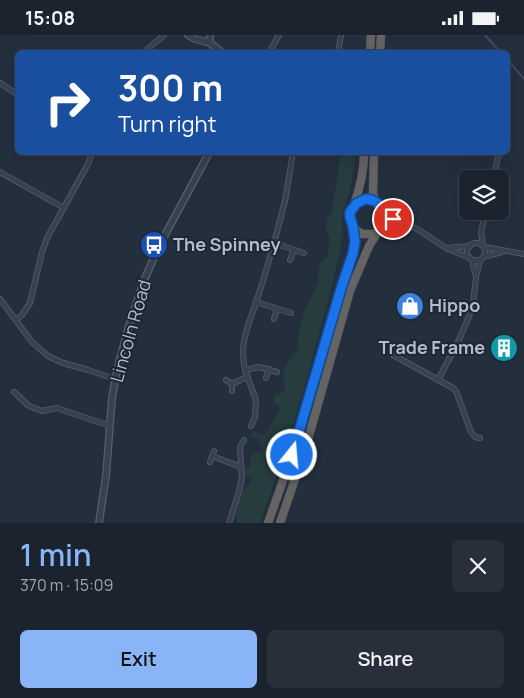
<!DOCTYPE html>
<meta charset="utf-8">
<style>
body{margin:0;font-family:Manrope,sans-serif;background:#282f3a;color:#f1f3f6;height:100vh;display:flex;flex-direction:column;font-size:19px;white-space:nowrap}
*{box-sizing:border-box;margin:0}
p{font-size:16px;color:#a0a4aa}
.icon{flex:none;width:28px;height:28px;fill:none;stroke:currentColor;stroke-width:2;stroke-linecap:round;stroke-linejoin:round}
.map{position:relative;height:488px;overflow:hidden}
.drawer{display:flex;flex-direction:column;background:#1b232e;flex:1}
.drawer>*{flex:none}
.guide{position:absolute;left:15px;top:15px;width:495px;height:105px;border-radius:8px;box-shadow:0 5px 20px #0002,0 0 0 1px #39404a;background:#1a4fa0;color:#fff;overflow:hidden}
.buttons{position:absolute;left:459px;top:135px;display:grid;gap:10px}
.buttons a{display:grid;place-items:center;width:50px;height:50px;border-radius:8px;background:#1b232e;box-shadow:0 5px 20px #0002,0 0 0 1px #39404a;font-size:25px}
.pin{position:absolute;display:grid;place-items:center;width:42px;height:42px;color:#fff;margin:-21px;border:2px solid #fff;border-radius:50%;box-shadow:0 1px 5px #0007}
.me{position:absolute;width:55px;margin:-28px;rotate:17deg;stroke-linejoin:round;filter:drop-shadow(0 0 4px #0008)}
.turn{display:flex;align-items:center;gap:18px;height:105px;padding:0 20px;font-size:22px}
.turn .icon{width:65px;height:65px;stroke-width:2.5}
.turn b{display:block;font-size:35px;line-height:42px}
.round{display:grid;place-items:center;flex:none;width:52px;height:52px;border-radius:8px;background:#282f3a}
.overview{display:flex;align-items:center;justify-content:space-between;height:85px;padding:0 20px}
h1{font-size:30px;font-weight:600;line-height:38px;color:#8ab4f8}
.action{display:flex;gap:10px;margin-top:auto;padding:10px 20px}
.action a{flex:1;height:58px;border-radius:8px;background:#8ab4f8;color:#111;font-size:20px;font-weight:600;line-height:58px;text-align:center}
.action a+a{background:#282f3a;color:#f1f3f6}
.status{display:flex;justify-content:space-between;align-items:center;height:35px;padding:0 25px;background:#1b232e;direction:ltr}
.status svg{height:14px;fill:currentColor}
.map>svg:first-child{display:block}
</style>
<div class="status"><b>15:08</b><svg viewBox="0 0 49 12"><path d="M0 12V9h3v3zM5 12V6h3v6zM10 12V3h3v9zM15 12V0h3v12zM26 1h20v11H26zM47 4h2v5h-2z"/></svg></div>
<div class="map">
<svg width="524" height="488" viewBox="0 0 524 488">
<rect width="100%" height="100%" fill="#242f3e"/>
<polygon fill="#263c3f" points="341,118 355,118 354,131 350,155 342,179 343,202 333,246 309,336 282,425 260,488 237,488 236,479 244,454 251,448 252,443 245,441 245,435 250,432 250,424 253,418 259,418 262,414 260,405 250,401 252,396 262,400 266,399 281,372 274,368 274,361 282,358 285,355 283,339 286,329 297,316 298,300 304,276 318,248 319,229 327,222 330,204 326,196 327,185 332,177"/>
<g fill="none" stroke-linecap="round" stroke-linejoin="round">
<g stroke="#394c67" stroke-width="2">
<polyline points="485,0 501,18"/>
<polyline points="508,25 524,44"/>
</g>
<g stroke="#565f6c" stroke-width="6">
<g id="minor">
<polyline points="143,18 164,0"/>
<polyline points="269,18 279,0"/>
<polyline points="338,18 341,0"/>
<polyline points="0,48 18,60"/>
<polyline points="293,118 285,166 274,208 304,218"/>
<polyline points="0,137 64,173"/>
<polyline points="493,144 499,118"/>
<polyline points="385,179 393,184 417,194 446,213 470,223"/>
<polyline points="382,192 391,190 404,189"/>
<path d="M 274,208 C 268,228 263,248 256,267 C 248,293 239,306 245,335 L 259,332 L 277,337"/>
<circle cx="476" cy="217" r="9"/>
<polyline points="483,211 481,197 486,176"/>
<polyline points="484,212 524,219"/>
<polyline points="448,213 470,211"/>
<polyline points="483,222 502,217"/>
<polyline points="290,225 294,215"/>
<polyline points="474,225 473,232 476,240"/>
<polyline points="0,264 32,307 48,321 63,328 88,335 115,344"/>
<polyline points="256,267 291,278"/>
<polyline points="274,284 277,274"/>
<polyline points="16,285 22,280 30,268 42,217 47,203 88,129 92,118"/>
<polyline points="393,320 453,353 456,356 471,397 475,402 480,403"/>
<polyline points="245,335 256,365 255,382 251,391"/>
<polyline points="266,343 269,334"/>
<polyline points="226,345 232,349 232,356"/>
<polyline points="438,345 458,307 468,284 473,270 476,242 480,225"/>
<polyline points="232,349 247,342"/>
<polyline points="14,357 29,371 42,376 57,373 110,391"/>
<polyline points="212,421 241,432"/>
<polyline points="210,427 214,416"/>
<polyline points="229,488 239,457 242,443 240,414 241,410 244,405"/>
</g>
</g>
<g stroke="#565f6c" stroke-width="8">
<g id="tertiary">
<polyline points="188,0 195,4 210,8 223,18"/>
<polyline points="210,8 210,0"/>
<polyline points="99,488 106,441 112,363 117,335 128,294 143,248 158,213 209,118"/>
</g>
</g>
<g stroke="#434c59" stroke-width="9">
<g id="trunk">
<polyline points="370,18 371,0"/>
<polyline points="380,18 381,0"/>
<polyline points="374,118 373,159 376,167"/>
<path d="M 354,170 C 360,153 364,135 364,118"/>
<polyline points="268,488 292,420 341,254 353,218 355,207 353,193"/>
<polyline points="280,488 305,415 350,256 369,211 384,187 385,181 384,176 381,171 376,167 366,164 357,168 351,177 350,182 353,193 362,199 373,199 378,197"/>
</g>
</g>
<use href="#minor" stroke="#38414e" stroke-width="4.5"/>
<use href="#tertiary" stroke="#38414e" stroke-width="5.5"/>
<use href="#trunk" stroke="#656462" stroke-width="8"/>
</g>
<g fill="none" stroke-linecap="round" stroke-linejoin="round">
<g stroke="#114b97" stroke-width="12">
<polyline id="route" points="292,420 341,254 353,218 355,207 353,192 350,182 350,177 357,168 366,164 372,165 376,167 381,171 384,178 393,184"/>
</g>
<use href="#route" stroke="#1a73e8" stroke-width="9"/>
</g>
<defs>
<g id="bus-disc" transform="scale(1.4375)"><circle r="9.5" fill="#1a4fb4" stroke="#1d2633"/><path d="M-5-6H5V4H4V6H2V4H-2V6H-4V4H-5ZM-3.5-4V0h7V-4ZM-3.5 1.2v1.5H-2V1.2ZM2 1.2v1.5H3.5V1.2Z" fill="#fff"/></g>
<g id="shop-disc" transform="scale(1.4375)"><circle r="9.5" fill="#3f7fe0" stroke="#1d2633"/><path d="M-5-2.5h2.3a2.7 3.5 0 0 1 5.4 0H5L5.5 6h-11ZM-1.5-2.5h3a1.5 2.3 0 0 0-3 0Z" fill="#fff"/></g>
<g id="building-disc" transform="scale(1.4375)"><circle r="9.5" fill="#0f9aa8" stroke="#1d2633"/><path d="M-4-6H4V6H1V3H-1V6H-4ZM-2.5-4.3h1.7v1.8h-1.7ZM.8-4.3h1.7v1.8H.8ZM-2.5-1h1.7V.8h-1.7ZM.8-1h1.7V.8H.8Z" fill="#fff"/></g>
</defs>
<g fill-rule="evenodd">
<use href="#bus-disc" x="154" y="210"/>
<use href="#shop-disc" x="410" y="271"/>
<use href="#building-disc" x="504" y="313"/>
</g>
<g text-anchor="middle" stroke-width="4" stroke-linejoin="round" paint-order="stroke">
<g font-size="18" font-weight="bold" fill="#b4bcc9" stroke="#1d2633" text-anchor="start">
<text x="173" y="216">The Spinney</text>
<text x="429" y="277">Hippo</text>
<text x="485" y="319" text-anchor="end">Trade Frame</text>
</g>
<g font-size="18" fill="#b4bcc9" stroke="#1d2633">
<text transform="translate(131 296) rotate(-74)" y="6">Lincoln Road</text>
</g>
</g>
</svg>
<div class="buttons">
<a><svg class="icon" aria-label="layers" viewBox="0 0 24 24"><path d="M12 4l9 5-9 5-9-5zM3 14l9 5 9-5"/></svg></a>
</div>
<div class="pin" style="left:393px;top:184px;background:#d93025"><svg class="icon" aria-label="arrive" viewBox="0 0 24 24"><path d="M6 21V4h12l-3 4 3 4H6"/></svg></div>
<svg class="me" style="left:292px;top:420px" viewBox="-20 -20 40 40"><circle r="17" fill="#1a73e8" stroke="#fff" stroke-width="3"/><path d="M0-11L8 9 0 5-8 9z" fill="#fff"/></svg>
<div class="guide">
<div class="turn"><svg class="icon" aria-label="right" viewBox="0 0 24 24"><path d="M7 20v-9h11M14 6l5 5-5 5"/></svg><div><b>300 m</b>Turn right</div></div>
</div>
</div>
<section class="drawer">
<div class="overview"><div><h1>1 min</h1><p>370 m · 15:09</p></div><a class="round"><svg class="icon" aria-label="close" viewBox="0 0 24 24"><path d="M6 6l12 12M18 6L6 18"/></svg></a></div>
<div class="action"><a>Exit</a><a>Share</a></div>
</section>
